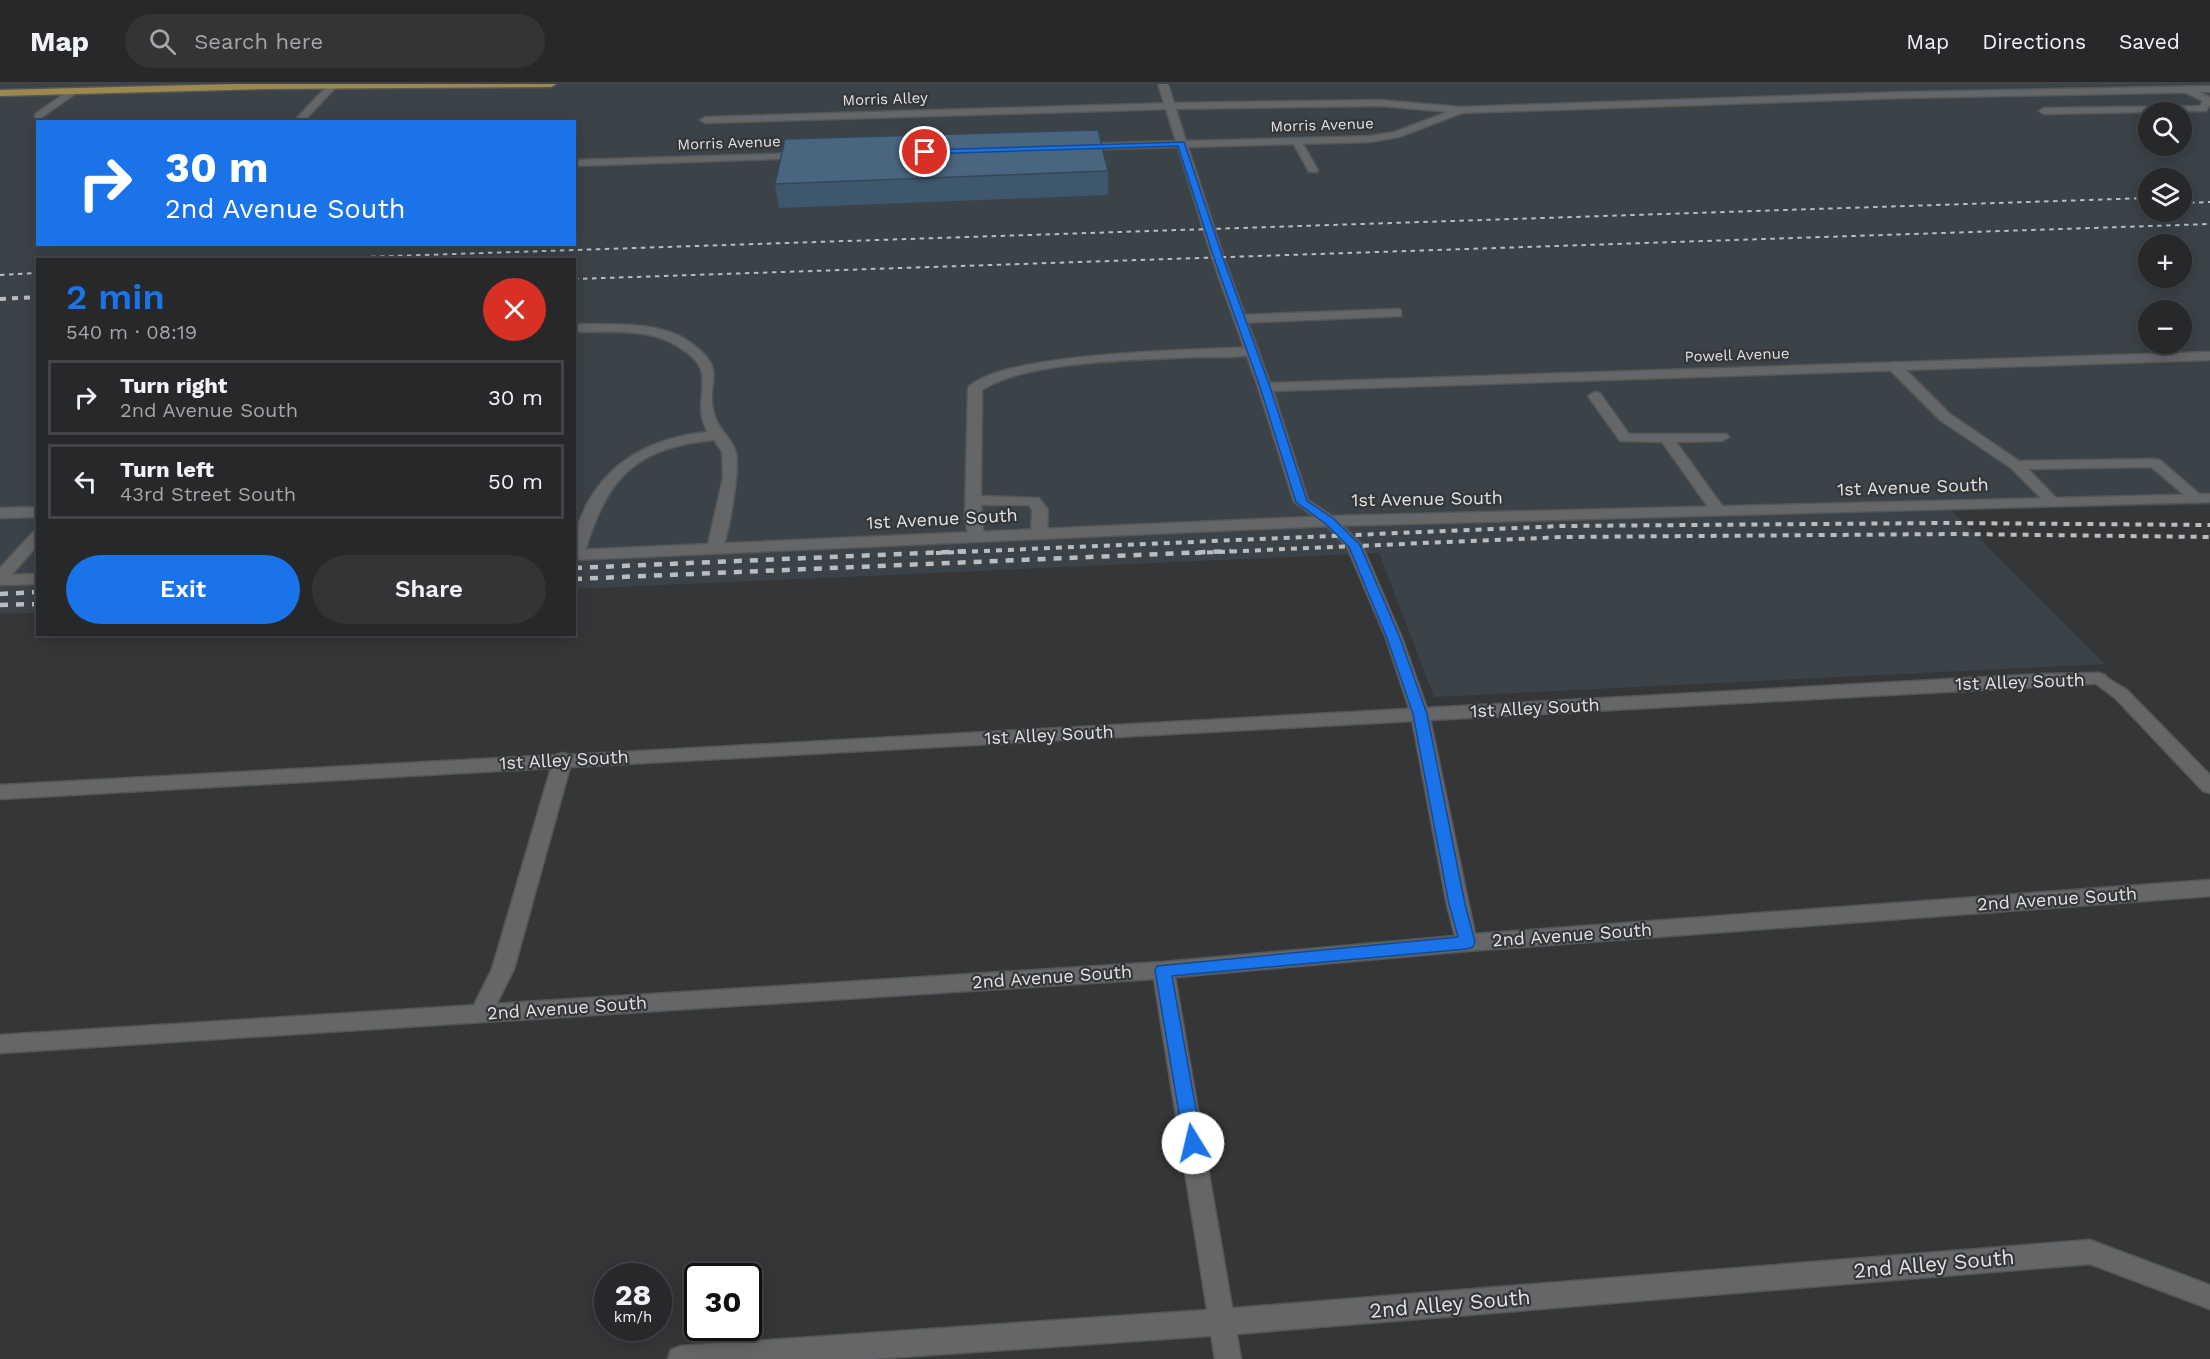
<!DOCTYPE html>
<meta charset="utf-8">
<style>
body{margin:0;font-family:"Work Sans",sans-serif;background:#333436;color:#f1f3f6;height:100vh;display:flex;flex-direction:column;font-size:22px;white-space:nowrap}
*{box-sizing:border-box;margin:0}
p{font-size:20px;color:#a4a6a8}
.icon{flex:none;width:33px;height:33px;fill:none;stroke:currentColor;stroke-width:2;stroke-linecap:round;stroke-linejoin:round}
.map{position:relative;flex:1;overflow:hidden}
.panel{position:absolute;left:36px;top:174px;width:540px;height:378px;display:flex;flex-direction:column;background:#27282a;border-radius:0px;box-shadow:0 3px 15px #0003,0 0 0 2px #434447}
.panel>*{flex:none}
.top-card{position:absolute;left:36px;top:36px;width:540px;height:126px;border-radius:0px;box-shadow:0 3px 15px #0003,0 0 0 2px #434447;background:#1a73e8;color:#fff;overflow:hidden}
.buttons{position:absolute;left:2138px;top:18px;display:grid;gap:12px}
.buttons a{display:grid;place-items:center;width:54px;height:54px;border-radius:50%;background:#27282a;box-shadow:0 3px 15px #0003,0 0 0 2px #434447;font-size:30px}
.speed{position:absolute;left:594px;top:1179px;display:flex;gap:12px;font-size:30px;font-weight:700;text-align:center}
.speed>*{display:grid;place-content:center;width:78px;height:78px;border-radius:50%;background:#27282a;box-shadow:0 3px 15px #0003,0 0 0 2px #434447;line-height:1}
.speed small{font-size:15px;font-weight:400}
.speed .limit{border:3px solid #111;border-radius:9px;background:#fff;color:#111}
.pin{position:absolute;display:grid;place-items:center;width:51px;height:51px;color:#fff;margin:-26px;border:3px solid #fff;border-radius:50%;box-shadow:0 2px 6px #0007}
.me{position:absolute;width:66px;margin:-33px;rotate:351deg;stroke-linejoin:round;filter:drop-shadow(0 0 4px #0008)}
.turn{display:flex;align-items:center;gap:21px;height:126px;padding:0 30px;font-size:27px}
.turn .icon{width:78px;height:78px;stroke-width:2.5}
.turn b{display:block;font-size:42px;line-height:51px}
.round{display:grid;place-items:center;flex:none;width:63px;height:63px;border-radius:32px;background:#333436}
.overview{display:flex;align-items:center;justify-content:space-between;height:102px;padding:0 30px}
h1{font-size:36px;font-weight:600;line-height:45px;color:#1a73e8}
.primary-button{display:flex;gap:12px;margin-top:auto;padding:12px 30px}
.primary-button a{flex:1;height:69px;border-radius:36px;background:#1a73e8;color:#fff;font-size:24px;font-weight:600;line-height:69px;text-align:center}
.primary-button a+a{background:#333436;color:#f1f3f6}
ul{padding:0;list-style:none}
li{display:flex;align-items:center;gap:18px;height:75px;margin:0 12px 9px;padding:0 18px;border:3px solid #434447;border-radius:0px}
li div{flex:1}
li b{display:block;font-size:22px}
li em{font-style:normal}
header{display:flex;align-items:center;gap:36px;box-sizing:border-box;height:84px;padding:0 30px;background:#27282a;border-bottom:2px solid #434447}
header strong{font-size:28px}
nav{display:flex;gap:33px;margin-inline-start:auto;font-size:21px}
.search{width:420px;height:54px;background:#333436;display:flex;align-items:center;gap:15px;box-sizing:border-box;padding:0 21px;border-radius:33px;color:#a4a6a8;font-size:22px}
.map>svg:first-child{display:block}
</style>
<header>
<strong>Map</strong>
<div class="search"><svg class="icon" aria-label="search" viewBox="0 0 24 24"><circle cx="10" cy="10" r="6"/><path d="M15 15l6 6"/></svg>Search here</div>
<nav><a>Map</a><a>Directions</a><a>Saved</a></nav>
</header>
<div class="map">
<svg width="2210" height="1275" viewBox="0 0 2210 1275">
<rect width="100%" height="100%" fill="#343638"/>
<path fill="#3b4248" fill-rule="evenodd" d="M 0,0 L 2210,0 L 2210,421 L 1951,426 L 2105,580 L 1434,613 L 1379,469 L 575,505 L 574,176 L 38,176 L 37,529 L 0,530 ZM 2148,28 L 2181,28 L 2181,62 L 2148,62 ZM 38,38 L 574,38 L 574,160 L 38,160 ZM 2148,94 L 2181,94 L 2181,128 L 2148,128 ZM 2148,160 L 2181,160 L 2181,194 L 2148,194 ZM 2148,226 L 2181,226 L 2181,260 L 2148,260 Z"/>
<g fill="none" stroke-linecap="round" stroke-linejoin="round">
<g stroke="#535556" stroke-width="3">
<g id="lane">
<polygon points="2185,2 2210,13 2210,21 2206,27 2044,30 2039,27 2044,24 2200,22 2203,17 2182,7 2182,3"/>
<polygon points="1380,16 1461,23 1466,26 1461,29 1380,22 1170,25 705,39 700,36 705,33 1170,19"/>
<polygon points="1294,55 1300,55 1318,86 1317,88 1309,88 1292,57"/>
<polygon points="1397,225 1401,226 1401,232 1240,239 1234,235 1240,231"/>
<path d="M 574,240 C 612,241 658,236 690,258 C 728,286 707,294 713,326 C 717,346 732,353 736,369 C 740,384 729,454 721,467 L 715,469 L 707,464 L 723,394 L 722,368 L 714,356 C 632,364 606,396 584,471 L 582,474 L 574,475 C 574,468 574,459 574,452 C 576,442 582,431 586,422 C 611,374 656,353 708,348 C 695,328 705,311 702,290 C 701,281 693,273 686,268 C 655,243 612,248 574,248 Z"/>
<path d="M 1252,263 L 1257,264 L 1258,267 L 1257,270 C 1238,274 1216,273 1197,273 C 1140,276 1028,276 982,306 L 981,412 L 1039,414 L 1048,426 L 1047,450 L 1039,455 L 1031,450 L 1032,426 L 1029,421 L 981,421 L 984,453 L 976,458 L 968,453 L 965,432 L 968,304 C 999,268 1199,266 1252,263 Z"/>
<polygon points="1894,278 1899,279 1950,330 2019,377 2155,375 2160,376 2205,415 2198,419 2193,418 2151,383 2028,385 2060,418 2058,421 2048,421 2011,384 1940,336 1889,285 1887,282"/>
<polygon points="1595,308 1600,309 1629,350 1727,350 1729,353 1722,357 1676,358 1726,427 1723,430 1713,430 1662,358 1620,357 1588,312"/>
<polygon points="38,423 38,433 0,434 0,424"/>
<polygon points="38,447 38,461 6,497 0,499 0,484 33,448"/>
<polygon points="2099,589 2105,591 2108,595 2105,599 570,683 514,885 489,935 481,938 473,935 470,929 492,885 551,684 0,715 0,701 556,671 563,669 569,671 2044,590"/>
<polygon points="2090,1156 2210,1201 2210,1225 2090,1180 1222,1251 872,1275 668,1275 671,1266 681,1262 1222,1225"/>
</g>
</g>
<g stroke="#535556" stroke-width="3">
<g id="street">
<polygon points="329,0 337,2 303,38 293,38"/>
<polygon points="1158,0 1168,0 1186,57 1370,52 1394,48 1461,23 1904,8 2210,2 2210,8 1904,14 1462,29 1399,53 1370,58 1188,63 1224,174 1270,299 2210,268 2210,276 1273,307 1308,416 1335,434 1362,461 1402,554 1429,630 1475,850 2210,796 2210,812 1467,867 1175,893 1241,1275 1215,1275 1154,895 0,969 0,951 1163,878 1455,852 1447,821 1411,630 1386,554 1347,463 1325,440 1294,418 1258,303 1212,174 1178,63 1077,66 1072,63 1077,60 1176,57"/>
<polygon points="73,4 78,7 76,9 41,34 35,34 35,30"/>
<polygon points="804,69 809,72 808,74 574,82 574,76"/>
<polygon points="2099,589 2127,606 2210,691 2210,709 2203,707 2115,614 2090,595 2093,591"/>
</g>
</g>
<g stroke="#535556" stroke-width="3">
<g id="secondary">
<polygon points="2210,410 2210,418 1330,442 574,476 574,466 1330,432"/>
<polygon points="38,490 38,500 0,501 0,491"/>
</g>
</g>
<g stroke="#535556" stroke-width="3">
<polygon id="primary" points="236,0 556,0 551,3 263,5 0,12 0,6"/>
</g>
<use href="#lane" fill="#646668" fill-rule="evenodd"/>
<use href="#street" fill="#646668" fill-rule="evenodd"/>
<use href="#secondary" fill="#646668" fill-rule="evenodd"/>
<use href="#primary" fill="#9d894e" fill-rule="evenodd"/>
<g stroke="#bbbcbe" stroke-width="2" stroke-dasharray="4.5 4.5" stroke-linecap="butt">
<polyline points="2181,119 2210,118"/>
<polyline points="272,176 2148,114"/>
<polyline points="0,191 38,189"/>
<polyline points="574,195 2210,140"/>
</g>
<g stroke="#bbbcbe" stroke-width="4" stroke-dasharray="6 6" stroke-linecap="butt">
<polyline points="0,215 38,213"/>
<polyline points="936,469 1562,442 1946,439 2210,441"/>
<polyline points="1195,469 1563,453 1958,450 2210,453"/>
</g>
<g stroke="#bbbcbe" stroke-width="4.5" stroke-dasharray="8 8" stroke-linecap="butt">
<polyline points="574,484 971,467"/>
<polyline points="574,495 1231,467"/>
<polyline points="0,510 38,508"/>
<polyline points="0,521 38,520"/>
</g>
</g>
<polygon fill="#3f576d" points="1108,87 1108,111 779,124 775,100"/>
<polygon fill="#49657f" stroke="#334759" stroke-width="1.5" points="1098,46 1108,87 775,100 785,55"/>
<polygon fill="#1a73e8" stroke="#114b97" stroke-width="1.5" points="1184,58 1223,174 1270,303 1307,417 1334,435 1360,461 1400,554 1427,630 1465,820 1475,858 1473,863 1467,865 1172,892 1202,1059 1199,1064 1193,1066 1186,1064 1184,1059 1155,886 1157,882 1458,853 1449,820 1413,630 1387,554 1349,463 1326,440 1296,418 1260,303 1214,174 1178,62 925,70 921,68 925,66"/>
<g text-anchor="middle" stroke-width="4.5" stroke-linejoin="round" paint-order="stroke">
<g font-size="15" fill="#e2e3e5" stroke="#343638">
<text transform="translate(885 15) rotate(-2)" y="5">Morris Alley</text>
<text transform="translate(1322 41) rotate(-2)" y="5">Morris Avenue</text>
<text transform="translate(729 59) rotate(-2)" y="5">Morris Avenue</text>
<text transform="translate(1737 271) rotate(-2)" y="5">Powell Avenue</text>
</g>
<g font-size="18" fill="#e2e3e5" stroke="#343638">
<text transform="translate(1913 403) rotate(-2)" y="6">1st Avenue South</text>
<text transform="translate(1427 415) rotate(-1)" y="6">1st Avenue South</text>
<text transform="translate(942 435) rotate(-3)" y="6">1st Avenue South</text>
<text transform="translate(2020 598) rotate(-2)" y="6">1st Alley South</text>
<text transform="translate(1535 624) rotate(-3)" y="6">1st Alley South</text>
<text transform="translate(1049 651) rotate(-3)" y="6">1st Alley South</text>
<text transform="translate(564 676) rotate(-3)" y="6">1st Alley South</text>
<text transform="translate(2057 815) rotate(-4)" y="6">2nd Avenue South</text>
<text transform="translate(1572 851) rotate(-4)" y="6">2nd Avenue South</text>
<text transform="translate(1052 893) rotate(-4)" y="6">2nd Avenue South</text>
<text transform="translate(567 924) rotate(-4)" y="6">2nd Avenue South</text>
</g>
<g font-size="21" fill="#e2e3e5" stroke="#343638">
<text transform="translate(1934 1180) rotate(-5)" y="7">2nd Alley South</text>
<text transform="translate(1450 1220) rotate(-5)" y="7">2nd Alley South</text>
</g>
</g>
</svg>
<div class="buttons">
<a><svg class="icon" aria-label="search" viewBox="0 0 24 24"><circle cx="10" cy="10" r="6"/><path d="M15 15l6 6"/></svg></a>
<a><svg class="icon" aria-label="layers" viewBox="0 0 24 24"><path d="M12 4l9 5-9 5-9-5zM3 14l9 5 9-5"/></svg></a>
<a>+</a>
<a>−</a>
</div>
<div class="speed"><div>28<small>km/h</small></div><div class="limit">30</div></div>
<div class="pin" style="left:925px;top:68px;background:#d93025"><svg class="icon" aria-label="arrive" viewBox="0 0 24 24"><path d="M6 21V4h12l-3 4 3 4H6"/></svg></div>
<svg class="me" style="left:1193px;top:1059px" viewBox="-20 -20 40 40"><circle r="19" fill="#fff"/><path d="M0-13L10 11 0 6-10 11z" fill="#1a73e8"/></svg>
<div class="top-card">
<div class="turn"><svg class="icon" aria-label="right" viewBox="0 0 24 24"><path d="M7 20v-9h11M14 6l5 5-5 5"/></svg><div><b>30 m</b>2nd Avenue South</div></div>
</div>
<section class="panel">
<div class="overview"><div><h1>2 min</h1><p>540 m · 08:19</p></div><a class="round" style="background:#d93025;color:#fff"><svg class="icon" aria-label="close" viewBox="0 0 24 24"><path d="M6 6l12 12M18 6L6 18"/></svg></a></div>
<ul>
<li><svg class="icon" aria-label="right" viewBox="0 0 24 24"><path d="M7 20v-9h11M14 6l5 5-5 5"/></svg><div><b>Turn right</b><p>2nd Avenue South</p></div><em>30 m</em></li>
<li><svg class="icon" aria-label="left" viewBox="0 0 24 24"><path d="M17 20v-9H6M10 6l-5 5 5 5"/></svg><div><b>Turn left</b><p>43rd Street South</p></div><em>50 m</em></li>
</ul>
<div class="primary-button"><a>Exit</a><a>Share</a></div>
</section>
</div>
